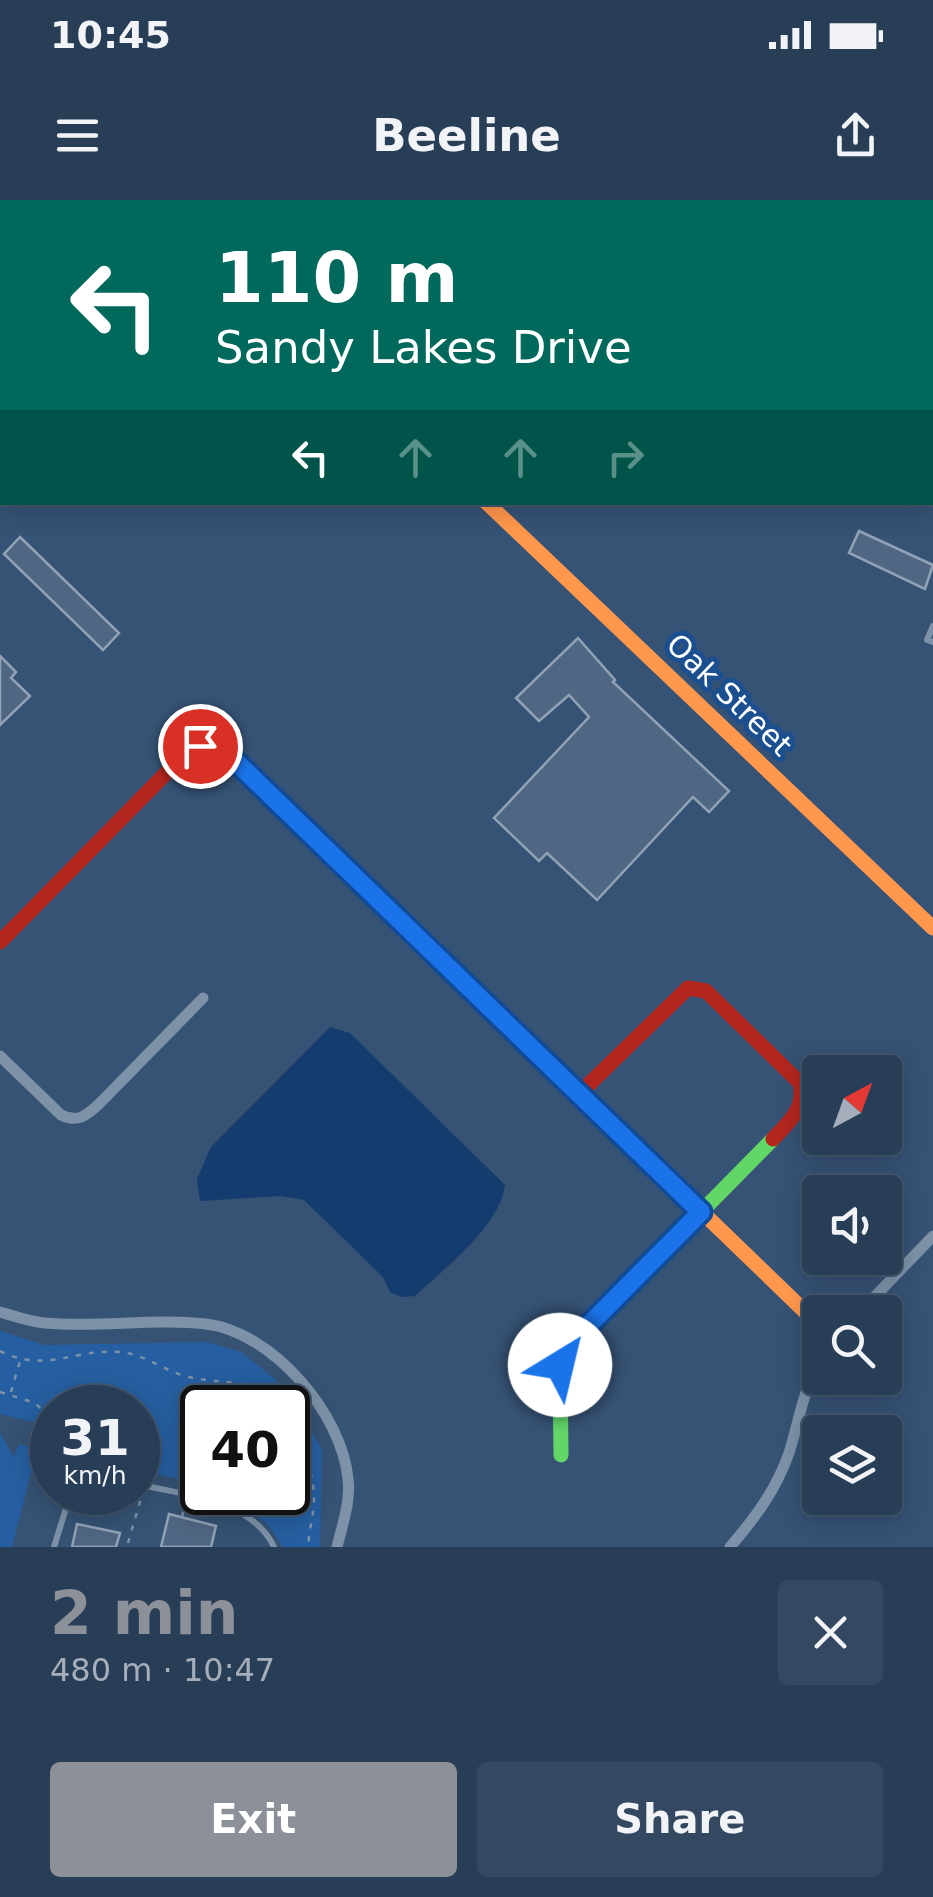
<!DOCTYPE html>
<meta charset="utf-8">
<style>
body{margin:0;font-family:"DejaVu Sans",sans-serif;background:#344961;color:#f1f3f6;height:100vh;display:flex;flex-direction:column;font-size:38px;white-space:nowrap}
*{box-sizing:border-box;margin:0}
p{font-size:32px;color:#a5aeba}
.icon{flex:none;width:55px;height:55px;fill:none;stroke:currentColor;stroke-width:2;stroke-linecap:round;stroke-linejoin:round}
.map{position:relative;height:1347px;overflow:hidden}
.sheet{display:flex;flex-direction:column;background:#283e57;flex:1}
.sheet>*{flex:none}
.banner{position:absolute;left:0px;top:0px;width:935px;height:305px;box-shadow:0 5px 25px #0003,0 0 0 2px #44576d;background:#00695c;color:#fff;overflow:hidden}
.needle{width:65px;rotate:41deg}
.controls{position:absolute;left:802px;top:855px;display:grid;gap:20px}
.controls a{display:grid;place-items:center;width:100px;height:100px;border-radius:10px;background:#283e57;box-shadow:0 5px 25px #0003,0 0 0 2px #44576d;font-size:50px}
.speed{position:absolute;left:30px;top:1185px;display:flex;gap:20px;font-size:50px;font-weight:700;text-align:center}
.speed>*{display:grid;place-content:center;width:130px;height:130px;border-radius:50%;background:#283e57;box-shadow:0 5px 25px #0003,0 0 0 2px #44576d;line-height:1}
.speed small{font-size:25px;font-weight:400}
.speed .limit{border:5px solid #111;border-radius:15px;background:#fff;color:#111}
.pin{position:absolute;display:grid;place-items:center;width:85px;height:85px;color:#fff;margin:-42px;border:5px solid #fff;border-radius:50%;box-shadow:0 2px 10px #0007}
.me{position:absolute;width:110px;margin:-55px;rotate:36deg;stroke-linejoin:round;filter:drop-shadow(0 0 8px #0008)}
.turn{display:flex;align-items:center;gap:35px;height:210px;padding:0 50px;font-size:45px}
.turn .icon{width:130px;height:130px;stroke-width:2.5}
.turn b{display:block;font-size:70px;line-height:85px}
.lanes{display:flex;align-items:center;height:95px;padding:0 50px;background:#0003;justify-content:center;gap:50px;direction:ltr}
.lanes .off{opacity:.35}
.round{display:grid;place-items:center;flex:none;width:105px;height:105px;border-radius:10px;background:#344961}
.summary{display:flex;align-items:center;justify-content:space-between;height:170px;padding:0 50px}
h1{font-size:60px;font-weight:800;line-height:75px;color:#8c9099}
.primary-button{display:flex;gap:20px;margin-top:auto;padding:20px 50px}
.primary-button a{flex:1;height:115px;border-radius:10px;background:#8c9099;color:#fff;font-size:40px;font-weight:800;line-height:115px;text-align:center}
.primary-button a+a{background:#344961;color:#f1f3f6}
.status{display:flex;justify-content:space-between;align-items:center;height:70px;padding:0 50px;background:#283e57;direction:ltr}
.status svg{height:28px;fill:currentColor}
header{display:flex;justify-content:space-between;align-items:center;height:130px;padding:0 50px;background:#283e57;font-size:45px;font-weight:800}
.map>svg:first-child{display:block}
</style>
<div class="status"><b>10:45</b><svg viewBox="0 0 49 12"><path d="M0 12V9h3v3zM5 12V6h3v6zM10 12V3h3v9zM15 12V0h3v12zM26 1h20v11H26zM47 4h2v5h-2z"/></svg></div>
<header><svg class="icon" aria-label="menu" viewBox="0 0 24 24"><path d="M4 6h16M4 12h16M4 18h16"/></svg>Beeline<svg class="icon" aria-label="share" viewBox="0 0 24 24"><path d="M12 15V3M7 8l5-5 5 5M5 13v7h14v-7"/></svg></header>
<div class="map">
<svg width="933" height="1347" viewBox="0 0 933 1347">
<rect width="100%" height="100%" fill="#365274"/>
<g fill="#265fa1">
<path d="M 0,1131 L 44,1145 L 206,1142 L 241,1152 L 275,1179 L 300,1209 L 322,1250 L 320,1347 L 282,1347 C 267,1315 243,1306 210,1298 L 211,1293 L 288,1292 L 288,1208 L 202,1208 L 202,1285 L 138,1269 L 138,1208 L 52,1208 L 52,1247 L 47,1246 L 50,1226 L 0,1214 Z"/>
<polygon points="0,1233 14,1257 19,1244 37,1249 12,1347 0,1347"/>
</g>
<path fill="#153c6e" d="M 330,827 L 350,833 L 505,985 C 500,1026 445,1068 415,1096 L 401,1097 L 390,1092 L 383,1077 L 304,1000 L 280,996 L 200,1001 L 197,979 L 211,947 Z"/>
<g fill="#506783" stroke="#92a2b6" stroke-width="2.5">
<polygon points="859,331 933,365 925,389 849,353"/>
<polygon points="20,337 119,433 103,450 4,354"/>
<polygon points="578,438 615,480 613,482 729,591 709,612 693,597 597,700 547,653 539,661 494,618 589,517 569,495 539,521 516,498"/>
<polygon points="0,456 16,472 11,478 30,496 0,525"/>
<polygon points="169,1314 216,1326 211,1347 161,1347"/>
<polygon points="77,1324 120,1333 116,1347 72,1347"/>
</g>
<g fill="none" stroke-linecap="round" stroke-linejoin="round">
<g stroke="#7d92a8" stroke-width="2.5" stroke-dasharray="5 8" stroke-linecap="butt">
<path d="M 0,1151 C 46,1174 75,1148 120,1152 C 144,1154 163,1170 185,1176 C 210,1183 237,1180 261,1189 C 271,1193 278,1199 285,1208"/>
<polyline points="0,1192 35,1203 52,1220"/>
<polyline points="11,1192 20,1161"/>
<path d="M 288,1211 C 301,1238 313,1268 314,1298 C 314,1314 309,1331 308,1347"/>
<polyline points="52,1231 52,1242"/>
<polyline points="182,1317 184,1309"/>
<polyline points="128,1343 141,1298"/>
</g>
<g stroke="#7d92a8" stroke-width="6">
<polyline points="308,0 314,2"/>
<polyline points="464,0 468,2"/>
<polyline points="259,2 260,0"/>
<polyline points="498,2 501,0"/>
<polyline points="932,211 933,210"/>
<polyline points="933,426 927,440 933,442"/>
<path d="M 138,1284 C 182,1295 253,1300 274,1347"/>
<polyline points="54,1347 71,1292"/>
</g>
<g stroke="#7d92a8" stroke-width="11">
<path d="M 0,856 L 61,915 C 78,923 86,916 99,904 L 203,798"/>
<path d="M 0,1112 C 15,1116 30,1122 45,1123 C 98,1128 153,1118 206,1124 C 273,1132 342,1214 348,1279 C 351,1301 342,1326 337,1347"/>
<polyline points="860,1112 933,1036"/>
<path d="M 730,1347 C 755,1318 776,1290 789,1253 C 799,1222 803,1189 820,1162"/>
</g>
<g stroke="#63d668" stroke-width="15">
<polyline points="0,287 2,284"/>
<polyline points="561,1255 560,1165 567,1148 773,939"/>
</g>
<g stroke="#ff974d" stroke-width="15">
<polyline points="486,302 933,728"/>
<polyline points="526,842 820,1126"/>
</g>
<g stroke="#b3261e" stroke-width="15">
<polyline points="207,0 211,2"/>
<polyline points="932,299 933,299"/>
<path d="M 0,742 L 181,558 C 197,545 210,544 228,553 L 526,842"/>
<path d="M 578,895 L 688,788 L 706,791 L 800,883 C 806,908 789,922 773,939"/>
</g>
</g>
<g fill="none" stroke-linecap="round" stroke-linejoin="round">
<g stroke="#114b97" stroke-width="25">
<polyline id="route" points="200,546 215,546 228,554 701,1012 572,1142 562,1156 560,1165"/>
</g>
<use href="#route" stroke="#1a73e8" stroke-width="18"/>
</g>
<g text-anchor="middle" stroke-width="10" stroke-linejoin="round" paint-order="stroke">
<g font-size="30" fill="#fff" stroke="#1b4f8f">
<text transform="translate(729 495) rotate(44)" y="10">Oak Street</text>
</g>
</g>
</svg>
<div class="controls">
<a><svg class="needle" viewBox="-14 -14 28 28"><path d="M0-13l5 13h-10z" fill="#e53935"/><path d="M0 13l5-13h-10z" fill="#a5aeba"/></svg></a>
<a><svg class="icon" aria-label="sound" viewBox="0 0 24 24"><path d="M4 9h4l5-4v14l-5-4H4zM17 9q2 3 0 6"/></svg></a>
<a><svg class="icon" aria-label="search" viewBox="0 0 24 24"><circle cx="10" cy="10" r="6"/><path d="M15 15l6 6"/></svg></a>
<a><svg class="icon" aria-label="layers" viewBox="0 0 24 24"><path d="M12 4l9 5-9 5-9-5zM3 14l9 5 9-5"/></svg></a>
</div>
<div class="speed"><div>31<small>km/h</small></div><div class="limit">40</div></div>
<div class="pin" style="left:200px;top:546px;background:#d93025"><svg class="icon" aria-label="arrive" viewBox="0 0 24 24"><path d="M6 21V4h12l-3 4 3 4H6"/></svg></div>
<svg class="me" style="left:560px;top:1165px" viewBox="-20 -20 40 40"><circle r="19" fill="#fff"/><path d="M0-13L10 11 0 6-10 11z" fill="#1a73e8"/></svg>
<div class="banner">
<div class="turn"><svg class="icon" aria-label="left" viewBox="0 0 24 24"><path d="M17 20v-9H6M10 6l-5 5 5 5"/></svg><div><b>110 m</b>Sandy Lakes Drive</div></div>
<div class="lanes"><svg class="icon" aria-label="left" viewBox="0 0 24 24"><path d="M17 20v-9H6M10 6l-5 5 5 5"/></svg><svg class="icon off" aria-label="ahead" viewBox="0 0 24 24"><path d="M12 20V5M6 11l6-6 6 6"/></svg><svg class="icon off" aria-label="ahead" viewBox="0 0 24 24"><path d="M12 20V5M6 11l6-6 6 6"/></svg><svg class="icon off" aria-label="right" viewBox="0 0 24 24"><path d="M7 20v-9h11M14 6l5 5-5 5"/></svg></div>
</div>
</div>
<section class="sheet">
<div class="summary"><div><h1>2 min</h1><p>480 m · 10:47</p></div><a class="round"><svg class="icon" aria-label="close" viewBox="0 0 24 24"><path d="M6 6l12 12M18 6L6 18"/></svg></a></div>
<div class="primary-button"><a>Exit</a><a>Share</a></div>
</section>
